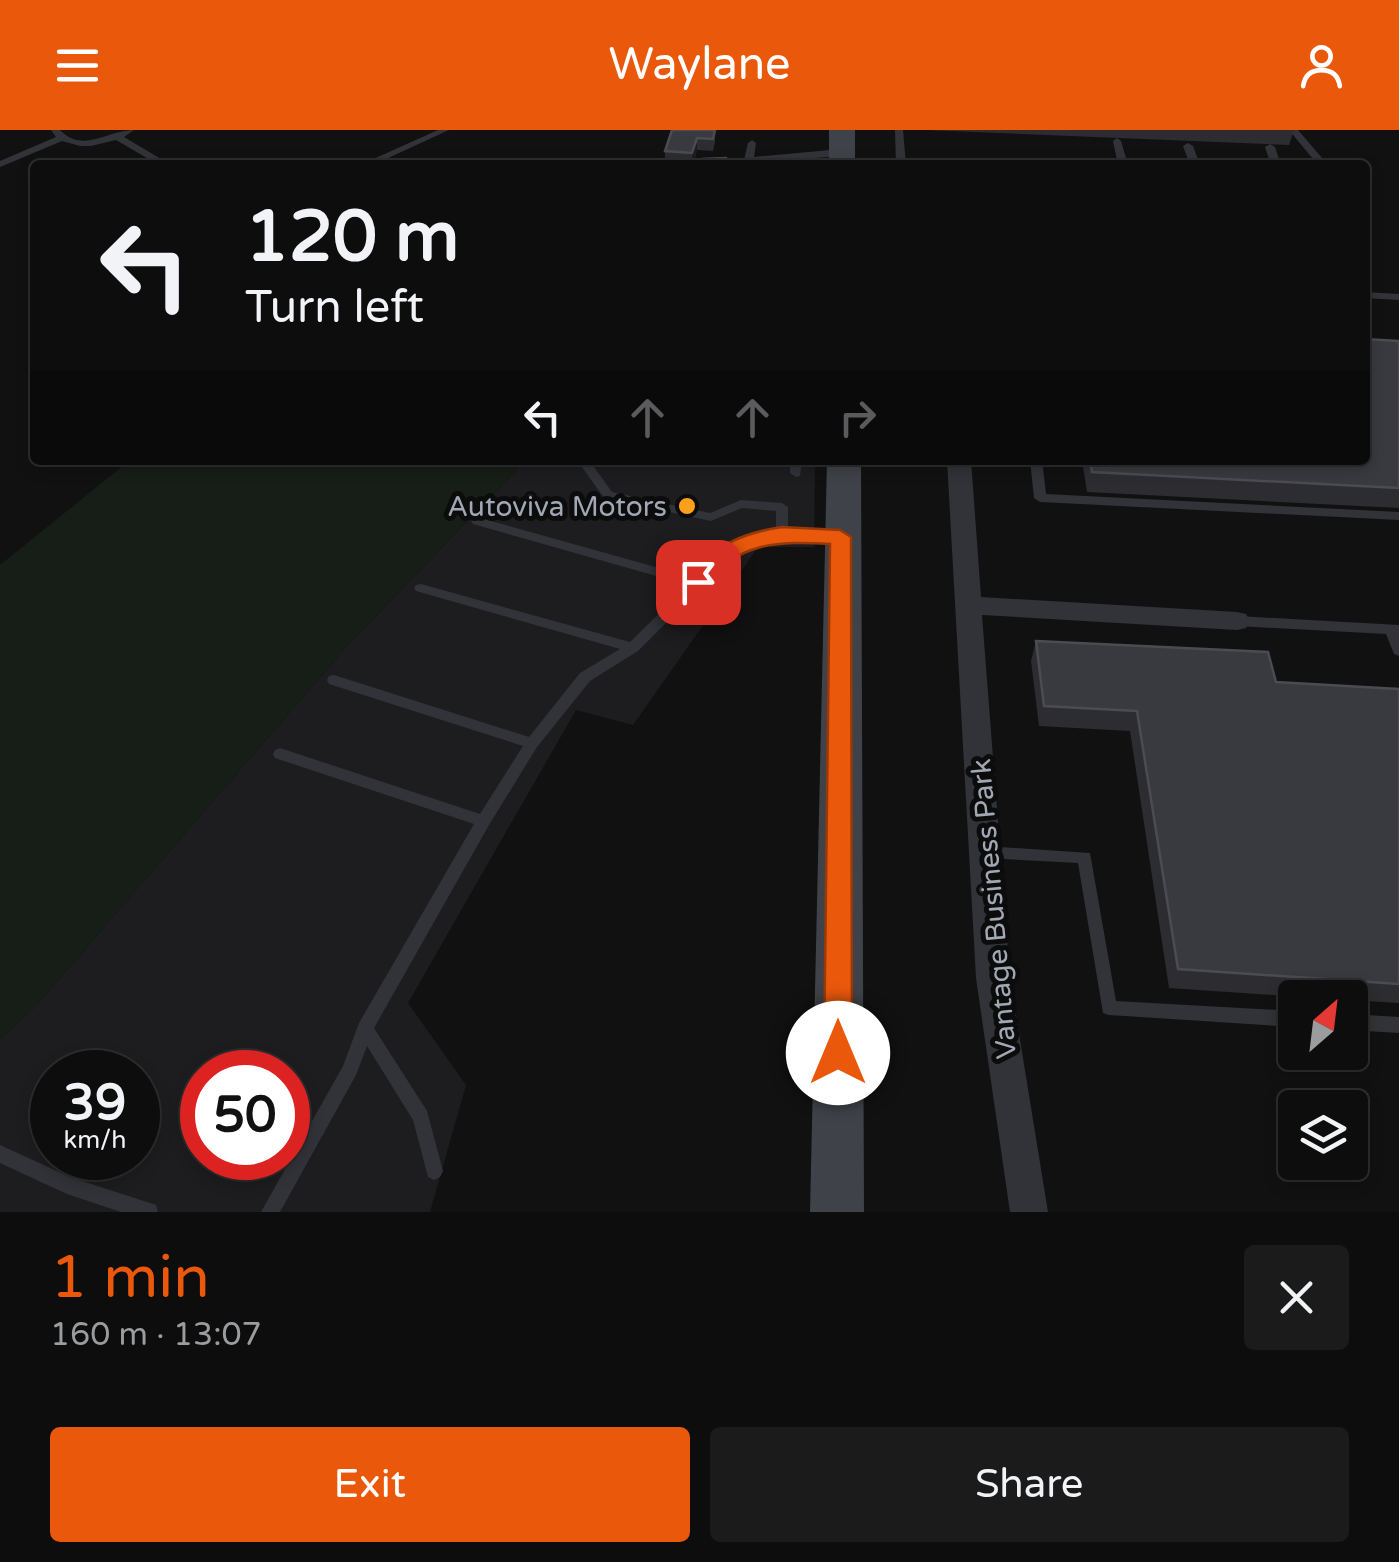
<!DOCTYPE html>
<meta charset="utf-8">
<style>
body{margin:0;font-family:"Varela Round",sans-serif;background:#1b1b1c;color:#f1f3f6;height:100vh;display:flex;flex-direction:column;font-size:38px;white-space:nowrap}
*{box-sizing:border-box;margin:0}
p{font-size:32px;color:#9a9c9e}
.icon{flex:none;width:55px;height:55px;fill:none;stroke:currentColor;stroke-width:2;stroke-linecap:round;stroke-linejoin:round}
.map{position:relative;height:1082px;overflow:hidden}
.panel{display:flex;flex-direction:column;background:#0d0d0e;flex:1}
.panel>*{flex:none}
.hud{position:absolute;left:30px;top:30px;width:1340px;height:305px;border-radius:10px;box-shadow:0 5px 15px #0003,0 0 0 2px #2d2d2e;background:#0d0d0e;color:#f1f3f6;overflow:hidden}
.needle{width:65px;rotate:28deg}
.tools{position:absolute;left:1278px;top:850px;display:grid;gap:20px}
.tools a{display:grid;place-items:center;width:90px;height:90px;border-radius:10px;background:#0d0d0e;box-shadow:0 5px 15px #0003,0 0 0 2px #2d2d2e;font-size:50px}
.speed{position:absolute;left:30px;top:920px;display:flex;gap:20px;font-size:50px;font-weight:700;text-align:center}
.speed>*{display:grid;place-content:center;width:130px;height:130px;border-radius:50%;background:#0d0d0e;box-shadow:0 5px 15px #0003,0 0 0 2px #2d2d2e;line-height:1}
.speed small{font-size:25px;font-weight:400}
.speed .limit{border:15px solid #d22;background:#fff;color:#111}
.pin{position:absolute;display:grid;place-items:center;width:85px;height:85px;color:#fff;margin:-42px;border-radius:20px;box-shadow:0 5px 15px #0006}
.me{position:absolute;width:110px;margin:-55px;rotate:0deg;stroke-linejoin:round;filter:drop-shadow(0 0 8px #0008)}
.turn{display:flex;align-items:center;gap:35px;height:210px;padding:0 50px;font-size:45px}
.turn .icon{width:130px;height:130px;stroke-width:2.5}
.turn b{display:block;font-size:70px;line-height:85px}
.lanes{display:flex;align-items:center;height:95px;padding:0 50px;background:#0003;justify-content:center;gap:50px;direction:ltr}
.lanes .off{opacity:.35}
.round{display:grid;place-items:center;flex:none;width:105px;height:105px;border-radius:10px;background:#1b1b1c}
.head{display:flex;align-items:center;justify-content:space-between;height:170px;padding:0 50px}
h1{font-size:60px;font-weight:600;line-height:75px;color:#ea580c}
.button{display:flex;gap:20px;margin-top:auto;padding:20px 50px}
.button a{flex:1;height:115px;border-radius:10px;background:#ea580c;color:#fff;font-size:40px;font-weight:600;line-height:115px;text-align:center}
.button a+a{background:#1b1b1c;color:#f1f3f6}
header{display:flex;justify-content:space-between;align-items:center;height:130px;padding:0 50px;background:#ea580c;color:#fff;font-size:45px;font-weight:600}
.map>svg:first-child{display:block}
</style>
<header><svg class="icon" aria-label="menu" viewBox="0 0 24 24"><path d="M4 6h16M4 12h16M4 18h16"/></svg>Waylane<svg class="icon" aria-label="person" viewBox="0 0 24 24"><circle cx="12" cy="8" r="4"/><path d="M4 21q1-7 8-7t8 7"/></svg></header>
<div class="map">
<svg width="1399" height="1082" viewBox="0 0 1399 1082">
<rect width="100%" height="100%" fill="#111112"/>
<path fill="#1d1d1f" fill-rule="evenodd" d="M 526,330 L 815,330 L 814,417 L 758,417 L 633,595 L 576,580 L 408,873 L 466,955 L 430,1082 L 0,1082 L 0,909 L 34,878 L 347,516 ZM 52,942 L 138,942 L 138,1028 L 52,1028 ZM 202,942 L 288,942 L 288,1028 L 202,1028 Z"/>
<polygon fill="#171d17" points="130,330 526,330 347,516 34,878 0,909 0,435"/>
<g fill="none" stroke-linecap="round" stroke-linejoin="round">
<g fill="#313338" fill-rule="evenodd">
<path d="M 51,0 L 60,0 C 83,24 108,0 134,0 L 124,7 L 171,35 L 159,35 L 116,10 L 91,16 L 80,16 L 62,11 L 0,37 L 0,31 L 56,7 Z"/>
<polygon points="438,0 449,0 373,35 360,35"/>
<polygon points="895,0 903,0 906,35 896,35"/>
<polygon points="1289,0 1298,0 1328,35 1318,35"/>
<polygon points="1117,8 1121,11 1128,35 1118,35 1113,11"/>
<polygon points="752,10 756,13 754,27 830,20 842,20 847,23 842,26 749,33 744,30 748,13"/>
<polygon points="1188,13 1193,16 1200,35 1190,35 1183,16"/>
<polygon points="1270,14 1275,17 1281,35 1271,35 1265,17"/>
<polygon points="1365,162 1399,164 1399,170 1365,168"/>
<polygon points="577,330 589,330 612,362 710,383 741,370 782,373 788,377 788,400 840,403 846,407 840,411 782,408 755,412 714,438 703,456 638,521 590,551 537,617 489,695 374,898 427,981 443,1041 440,1047 434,1050 428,1047 413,990 367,916 356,945 280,1082 261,1082 343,936 359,893 474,694 275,628 273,624 275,620 280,618 480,684 523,616 329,554 327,550 329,546 334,545 529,607 580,543 620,519 416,461 414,458 416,455 421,454 630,512 688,455 473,394 471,391 473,388 477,387 695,448 704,432 748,405 776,401 776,381 742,378 711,391 604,368"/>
<polygon points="790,330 802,330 800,346 796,347 790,343"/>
<polygon points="1030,330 1042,330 1046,364 1399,382 1399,390 1040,372 1034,368"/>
<polygon points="1237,486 1399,495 1399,526 1394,524 1386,504 1237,496 1230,491"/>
<polygon points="986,716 1090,723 1116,871 1295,881 1295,897 1109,885 1103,883 1078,733 986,728 981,726 978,722 981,718"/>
<polygon points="1350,884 1399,887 1399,903 1350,900"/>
<polygon points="0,1015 70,1047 156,1075 158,1082 121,1082 67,1064 0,1033"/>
</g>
<polygon fill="#313338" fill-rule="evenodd" points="947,330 971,330 981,467 1237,482 1246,484 1250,491 1246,498 1237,500 982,485 1010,848 1048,1082 1010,1082 976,848"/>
<g fill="#3f4248" fill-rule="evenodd">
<rect x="829" y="0" width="26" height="35"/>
<polygon points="827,330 861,330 864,1082 810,1082"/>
</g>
</g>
<g fill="#2d2d31">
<polygon points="715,0 715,12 713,21 697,20 693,35 665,34 665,21"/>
<polygon points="926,0 1294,0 1289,15"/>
<polygon points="1399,211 1399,378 1087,362 1082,330 1365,330"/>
<polygon points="1036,511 1276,552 1399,559 1399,873 1350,870 1350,868 1317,868 1169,858 1130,601 1039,596 1031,531"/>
</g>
<polygon fill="#1c1c1f" points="697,8 697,20 692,35 692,23"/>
<g fill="#393a3f" stroke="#4a4c51" stroke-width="2.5">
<polygon points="672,0 715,0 713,9 697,8 692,23 665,21"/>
<polygon points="726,28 729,35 704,35 703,29"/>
<polygon points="762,33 795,34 762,35"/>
<polygon points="1365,209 1399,211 1399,358 1092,342 1090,330 1365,330"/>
<polygon points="1036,511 1268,522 1276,552 1399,559 1399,854 1178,839 1137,581 1044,576"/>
</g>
<path fill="#ea580c" stroke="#983908" stroke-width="2.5" d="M 782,397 L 840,400 L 851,407 L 852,923 L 848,932 L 838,936 L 828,932 L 824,923 L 830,414 C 781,411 734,411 706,458 L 690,458 L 687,452 C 708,417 742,403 782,397 Z"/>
<circle fill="#ffa01d" stroke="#0c0c0d" stroke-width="4" cx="687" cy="376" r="10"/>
<g text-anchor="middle" stroke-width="10" stroke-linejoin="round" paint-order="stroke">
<g font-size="28" fill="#a1a8b4" stroke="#0c0c0d" text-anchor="end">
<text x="667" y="386">Autoviva Motors</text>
</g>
<g font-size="28" fill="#a1a8b4" stroke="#0c0c0d">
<text transform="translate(993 779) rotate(-95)" y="10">Vantage Business Park</text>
</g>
</g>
</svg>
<div class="tools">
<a><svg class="needle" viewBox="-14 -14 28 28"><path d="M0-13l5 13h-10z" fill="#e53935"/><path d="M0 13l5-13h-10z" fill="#9a9c9e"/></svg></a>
<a><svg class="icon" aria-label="layers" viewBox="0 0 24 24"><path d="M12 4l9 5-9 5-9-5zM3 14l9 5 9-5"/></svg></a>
</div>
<div class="speed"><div>39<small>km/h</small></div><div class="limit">50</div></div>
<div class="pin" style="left:698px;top:452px;background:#d93025"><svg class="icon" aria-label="arrive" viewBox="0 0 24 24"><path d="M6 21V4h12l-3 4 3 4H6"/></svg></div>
<svg class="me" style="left:838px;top:923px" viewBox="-20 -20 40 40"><circle r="19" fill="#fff"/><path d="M0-13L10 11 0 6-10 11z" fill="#ea580c"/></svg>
<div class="hud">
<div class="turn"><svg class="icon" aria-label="left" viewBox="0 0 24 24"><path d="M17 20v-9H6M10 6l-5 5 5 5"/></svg><div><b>120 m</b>Turn left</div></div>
<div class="lanes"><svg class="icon" aria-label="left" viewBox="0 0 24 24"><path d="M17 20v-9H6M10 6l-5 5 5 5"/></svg><svg class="icon off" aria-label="ahead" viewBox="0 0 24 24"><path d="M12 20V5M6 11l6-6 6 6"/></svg><svg class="icon off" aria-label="ahead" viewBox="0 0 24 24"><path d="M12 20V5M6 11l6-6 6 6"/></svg><svg class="icon off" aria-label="right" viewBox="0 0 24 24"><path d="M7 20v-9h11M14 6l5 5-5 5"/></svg></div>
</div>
</div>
<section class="panel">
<div class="head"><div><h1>1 min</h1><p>160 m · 13:07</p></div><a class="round"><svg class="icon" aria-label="close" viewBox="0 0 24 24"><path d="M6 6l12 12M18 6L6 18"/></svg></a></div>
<div class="button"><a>Exit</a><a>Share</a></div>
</section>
